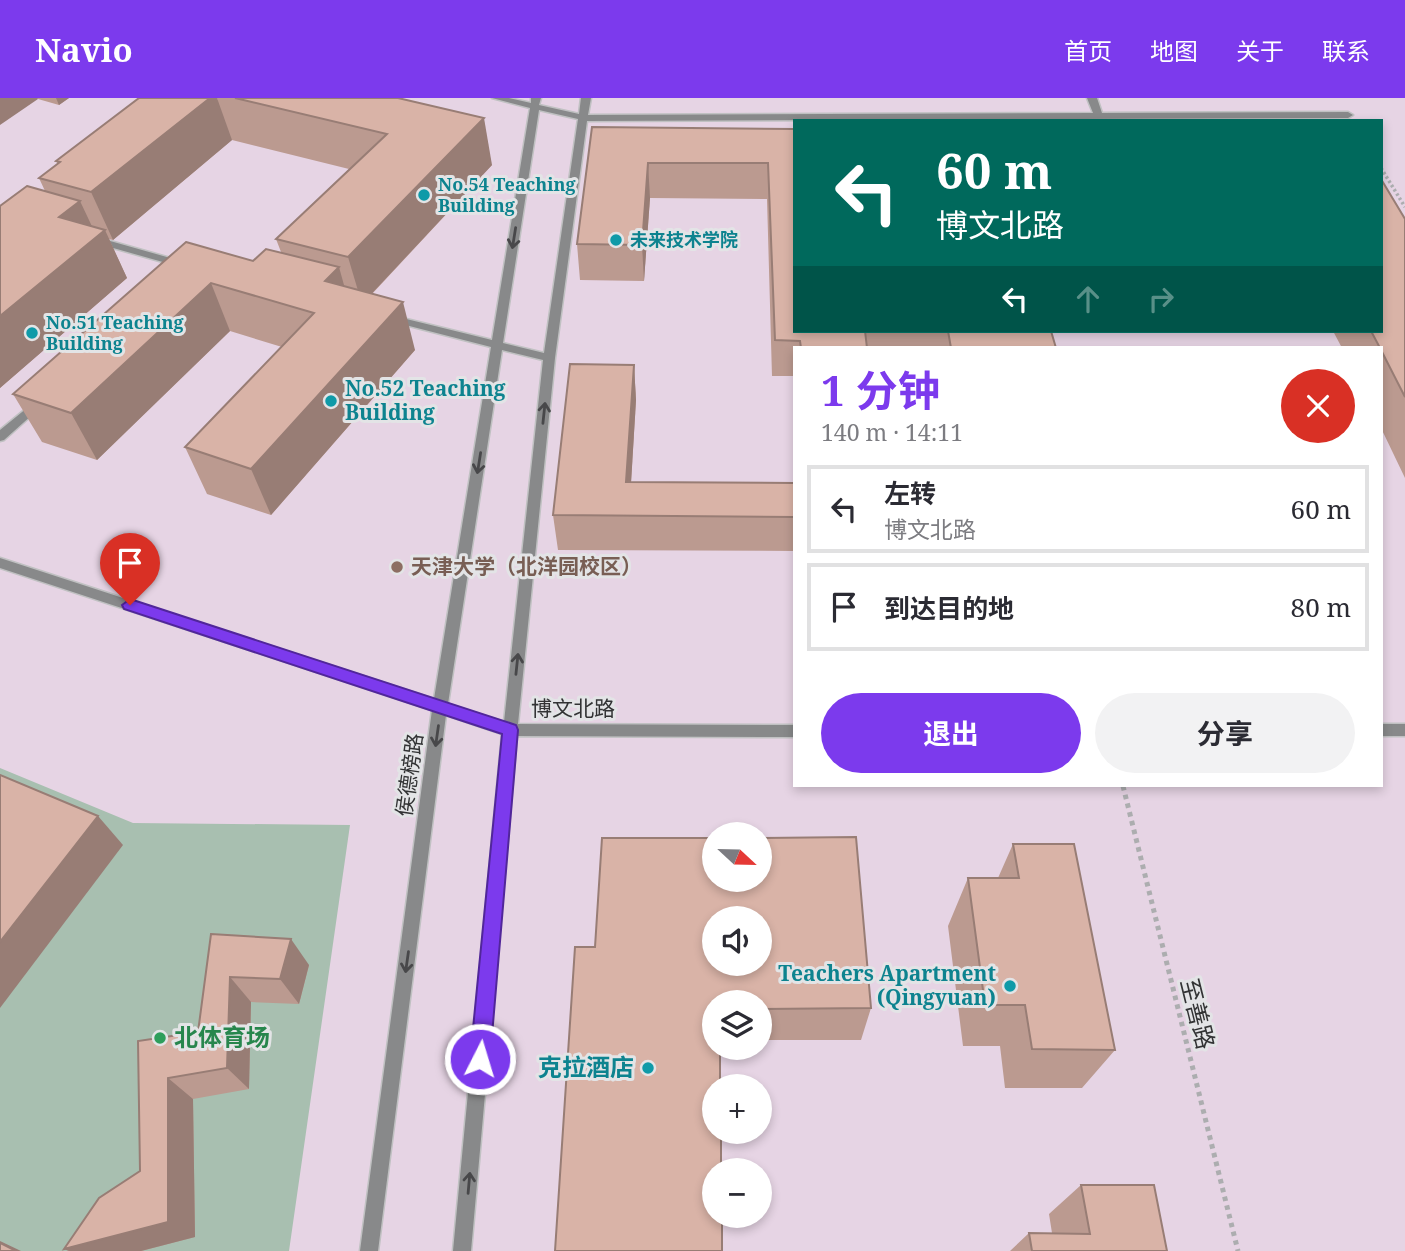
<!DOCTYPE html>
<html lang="zh">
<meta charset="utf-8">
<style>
body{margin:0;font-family:"Noto Serif","Noto Sans SC",serif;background:#f2f2f3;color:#2b2b33;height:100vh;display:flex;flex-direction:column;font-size:26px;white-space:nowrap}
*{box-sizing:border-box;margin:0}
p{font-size:23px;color:#7c7c81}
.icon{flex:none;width:38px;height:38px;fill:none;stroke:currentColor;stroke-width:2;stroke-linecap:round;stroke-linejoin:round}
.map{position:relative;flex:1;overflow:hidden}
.drawer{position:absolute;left:793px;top:248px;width:590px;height:441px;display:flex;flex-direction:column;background:#fff;border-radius:0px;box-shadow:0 4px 10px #0003}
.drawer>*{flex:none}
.top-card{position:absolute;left:793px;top:21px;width:590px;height:214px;border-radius:0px;box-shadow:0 4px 10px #0003;background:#00695c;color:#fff;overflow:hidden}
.needle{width:46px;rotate:112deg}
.buttons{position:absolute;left:702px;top:724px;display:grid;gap:14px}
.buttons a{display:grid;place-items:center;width:70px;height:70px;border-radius:50%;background:#fff;box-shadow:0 4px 10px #0003;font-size:35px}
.pin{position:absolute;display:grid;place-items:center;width:60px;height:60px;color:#fff;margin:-72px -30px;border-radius:50% 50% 50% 0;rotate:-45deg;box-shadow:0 0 7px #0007}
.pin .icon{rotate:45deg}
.me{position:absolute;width:77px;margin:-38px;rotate:5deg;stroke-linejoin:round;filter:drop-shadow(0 0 5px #0008)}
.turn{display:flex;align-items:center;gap:24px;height:147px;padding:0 28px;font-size:32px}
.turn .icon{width:91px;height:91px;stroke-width:2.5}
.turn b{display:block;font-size:49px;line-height:60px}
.lanes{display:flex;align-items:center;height:66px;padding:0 28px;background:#0003;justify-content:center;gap:35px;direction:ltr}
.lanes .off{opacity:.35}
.round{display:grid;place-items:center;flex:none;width:74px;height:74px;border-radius:37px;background:#f2f2f3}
.overview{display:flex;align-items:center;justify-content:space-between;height:119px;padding:0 28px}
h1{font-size:42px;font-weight:700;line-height:52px;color:#7c3aed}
.cta{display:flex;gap:14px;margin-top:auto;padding:14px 28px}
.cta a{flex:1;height:80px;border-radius:42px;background:#7c3aed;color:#fff;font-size:28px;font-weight:700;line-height:80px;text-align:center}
.cta a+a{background:#f2f2f3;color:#2b2b33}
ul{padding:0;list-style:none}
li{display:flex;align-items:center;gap:21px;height:88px;margin:0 14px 10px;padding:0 14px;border:4px solid #e1e1e2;border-radius:0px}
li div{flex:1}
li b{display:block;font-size:26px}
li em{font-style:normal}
header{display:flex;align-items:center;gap:42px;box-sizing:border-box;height:98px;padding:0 35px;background:#7c3aed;color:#fff}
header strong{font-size:33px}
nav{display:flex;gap:38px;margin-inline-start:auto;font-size:24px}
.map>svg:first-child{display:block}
</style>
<header>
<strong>Navio</strong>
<nav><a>首页</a><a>地图</a><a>关于</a><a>联系</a></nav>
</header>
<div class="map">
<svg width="1405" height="1153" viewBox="0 0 1405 1153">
<rect width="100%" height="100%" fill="#e3e4e6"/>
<path fill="#e6d4e4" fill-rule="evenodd" d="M 0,0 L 1405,0 L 1405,1153 L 0,1153 ZM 794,23 L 1381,23 L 1381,233 L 794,233 ZM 794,250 L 1381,250 L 1381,688 L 794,688 ZM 714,737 L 760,737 L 760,782 L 714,782 ZM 714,821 L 760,821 L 760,866 L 714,866 ZM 714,905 L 760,905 L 760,950 L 714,950 ZM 714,989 L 760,989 L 760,1034 L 714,1034 ZM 714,1073 L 760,1073 L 760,1118 L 714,1118 Z"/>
<polygon fill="#a8bfb0" points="0,670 133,725 350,727 289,1153 0,1153"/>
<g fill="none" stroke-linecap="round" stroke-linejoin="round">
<g stroke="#c0c1c2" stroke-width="3">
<g id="service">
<path d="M 492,0 L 509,0 L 531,5 L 531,0 L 541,0 L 539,7 L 579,16 L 581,0 L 591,0 L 588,17 L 1093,15 L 1087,0 L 1097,0 L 1102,15 L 1348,14 L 1353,17 L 1348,20 L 587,23 L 555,260 L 518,626 L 794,627 L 794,639 L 517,638 L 471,1153 L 453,1153 L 502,636 L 446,617 L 378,1153 L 360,1153 L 432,612 L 0,470 L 0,460 L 434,601 L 491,249 L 386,222 L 385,220 L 390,217 L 492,242 L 530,10 ZM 539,12 L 578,21 L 544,255 L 503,245 ZM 502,252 L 543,262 L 504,624 L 448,606 Z"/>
<polygon points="96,139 188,165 189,167 184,170 92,144 91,142"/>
<polygon points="38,301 42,302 42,308 4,342 0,343 0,332"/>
<rect x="1381" y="626" width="24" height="12"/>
</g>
</g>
<polyline stroke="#acadaf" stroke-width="3.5" stroke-dasharray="2.5 2.5" stroke-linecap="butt" points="1381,70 1405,109"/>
<polyline stroke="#acadaf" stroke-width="5" stroke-dasharray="4.5 4.5" stroke-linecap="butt" points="1123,688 1238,1153"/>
<use href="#service" fill="#88898a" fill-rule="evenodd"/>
</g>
<g fill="#bb9a90">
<polygon points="0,0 69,0 59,7 38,1"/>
<polygon points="139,0 217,0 218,2 217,0 398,0 492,67 372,196 415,252 271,417 207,396 185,349 282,249 230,233 97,362 42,344 13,296 186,144 253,163 281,154 276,141 349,71 232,42 113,142 109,141 127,180 0,290 0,108 45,93 39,80 58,66 56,63"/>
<polygon points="592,29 794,31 794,233 1051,233 1056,250 794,250 794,278 772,278 767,101 650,100 644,183 580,182 577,146"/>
<polygon points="1405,121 1405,380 1381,330 1381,250 1342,250 1333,233 1381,233"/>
<polygon points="634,267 636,302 631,384 794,385 794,453 558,452 553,417"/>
<polygon points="1013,746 1115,952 1082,990 1005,990 1000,948 963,948 948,828 968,780 998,780"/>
<polygon points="211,836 309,867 299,906 251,904 249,991 193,1001 195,1139 141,1153 69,1153 64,1151 140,1073 138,943 198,934"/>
<polygon points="595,849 871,910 861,942 760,942 760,905"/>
<polygon points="1081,1087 1167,1153 1010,1153 1029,1135 1052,1135 1049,1116"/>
</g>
<g fill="#987d75">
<polygon points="0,0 37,0 38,1 0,27"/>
<polygon points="56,0 69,0 59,7"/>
<polygon points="210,0 217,0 232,42 113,142 91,94"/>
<polygon points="484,20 492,67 362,206 348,159"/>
<polygon points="648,65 650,100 644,183 642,147"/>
<polygon points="80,103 97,139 105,132 127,180 0,290 0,218 59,119"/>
<polygon points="339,169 352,216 325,183"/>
<polygon points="211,185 230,233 97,362 71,315"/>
<polygon points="403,204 415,252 271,417 251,371"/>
<polygon points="634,267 636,302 629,419 626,384"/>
<polygon points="98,718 123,747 0,910 0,844"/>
<polygon points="291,841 309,867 299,906 280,881"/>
<polygon points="230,879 251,904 249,991 227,970"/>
<polygon points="168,980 193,1001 195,1139 141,1153 69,1153 64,1151 168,1124"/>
<polygon points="0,1143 21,1153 16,1153 0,1145"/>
</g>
<g fill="#d9b3a7" stroke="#987d75" stroke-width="2" fill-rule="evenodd">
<polygon points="139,0 210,0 91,94 39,80 60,64 56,63"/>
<polygon points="235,0 398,0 484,20 348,159 276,141 387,36"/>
<polygon points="592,29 794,31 794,233 865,233 867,250 801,250 800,243 775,242 768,65 648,65 642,147 577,146"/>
<polygon points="1381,81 1405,121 1405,299 1381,252 1381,250 1380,250 1371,233 1381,233"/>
<polygon points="27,88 80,103 59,119 105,132 0,218 0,108"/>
<polygon points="186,144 253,163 266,151 339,169 325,183 403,204 251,371 185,349 314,215 211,185 71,315 13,296"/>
<polygon points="948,233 1051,233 1056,250 951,250"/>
<polygon points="570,266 634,267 626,384 794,385 794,419 553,417"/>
<polygon points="0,677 98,718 0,844"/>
<path d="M 856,739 L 871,910 L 760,911 L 760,905 L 714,905 L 714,950 L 720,950 L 720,989 L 714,989 L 714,1034 L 721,1034 L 721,1073 L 714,1073 L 714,1118 L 722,1118 L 722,1153 L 555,1153 L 575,849 L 595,849 L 602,740 L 714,740 L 714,782 L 760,782 L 760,740 ZM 714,821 L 760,821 L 760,866 L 714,866 Z"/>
<polygon points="1013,746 1074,746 1115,952 1032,951 1025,907 985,907 968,780 1019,780"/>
<polygon points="211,836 291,841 280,881 230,879 227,970 168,980 168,1124 64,1151 99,1100 140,1073 138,943 198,934"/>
<polygon points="1081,1087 1154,1087 1167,1153 1032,1153 1029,1135 1090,1136"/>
<polygon points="0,1145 16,1153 0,1153"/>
</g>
<defs><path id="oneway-shaft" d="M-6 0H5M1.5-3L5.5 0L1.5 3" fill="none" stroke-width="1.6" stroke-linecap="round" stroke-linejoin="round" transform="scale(1.75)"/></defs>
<g stroke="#48484a">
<use href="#oneway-shaft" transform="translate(514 140) rotate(99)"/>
<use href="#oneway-shaft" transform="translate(544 315) rotate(-84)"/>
<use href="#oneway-shaft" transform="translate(479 365) rotate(99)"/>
<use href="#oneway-shaft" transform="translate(517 566) rotate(-84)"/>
<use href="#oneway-shaft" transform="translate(437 638) rotate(98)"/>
<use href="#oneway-shaft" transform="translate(407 864) rotate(98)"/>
<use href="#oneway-shaft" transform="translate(469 1085) rotate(-85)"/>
</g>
<polygon fill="#7c3aed" stroke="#51269a" stroke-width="2" points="130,501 516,627 518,632 490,961 487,968 480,971 473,968 470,961 502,636 124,511 122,507"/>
<g fill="#0f9aa8" stroke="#e3e4e6" stroke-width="2.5">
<circle cx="424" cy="97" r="7"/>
<circle cx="616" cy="142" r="7"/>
<circle cx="32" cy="235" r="7"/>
<circle cx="331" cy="303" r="7"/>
<circle cx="1010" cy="888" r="7"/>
<circle cx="648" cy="970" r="7"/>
</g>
<circle fill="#8d6e63" stroke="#e3e4e6" stroke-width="2.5" cx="397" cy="469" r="7"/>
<circle fill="#2e9e5b" stroke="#e3e4e6" stroke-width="2.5" cx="160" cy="940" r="7"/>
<g text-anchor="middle" stroke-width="6" stroke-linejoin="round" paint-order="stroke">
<g font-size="18" font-weight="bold" fill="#0d838f" stroke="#e3e4e6" text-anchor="start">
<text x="438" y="93">No.54 Teaching<tspan x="438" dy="21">Building</tspan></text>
<text x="630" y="148">未来技术学院</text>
<text x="46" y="231">No.51 Teaching<tspan x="46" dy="21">Building</tspan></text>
</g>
<g font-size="21" font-weight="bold" fill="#0d838f" stroke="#e3e4e6" text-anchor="start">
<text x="345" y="298">No.52 Teaching<tspan x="345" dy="24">Building</tspan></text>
<text x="996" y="883" text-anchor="end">Teachers Apartment<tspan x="996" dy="24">(Qingyuan)</tspan></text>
</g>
<g font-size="21" font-weight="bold" fill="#785e54" stroke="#e3e4e6" text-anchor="start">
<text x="411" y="476">天津大学（北洋园校区）</text>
</g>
<g font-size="21" fill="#323334" stroke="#e3e4e6">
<text x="573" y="618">博文北路</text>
<text transform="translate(410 677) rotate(-82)" y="7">侯德榜路</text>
</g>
<g font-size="24" fill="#323334" stroke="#e3e4e6">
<text transform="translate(1197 916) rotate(76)" y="8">至善路</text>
</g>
<g font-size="24" font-weight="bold" fill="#27864d" stroke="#e3e4e6" text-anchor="start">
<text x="174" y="948">北体育场</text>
</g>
<g font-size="24" font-weight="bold" fill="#0d838f" stroke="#e3e4e6" text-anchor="end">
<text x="634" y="978">克拉酒店</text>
</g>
</g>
</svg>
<div class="buttons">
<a><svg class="needle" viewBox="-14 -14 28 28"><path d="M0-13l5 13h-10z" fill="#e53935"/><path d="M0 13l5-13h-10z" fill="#7c7c81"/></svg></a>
<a><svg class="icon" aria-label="sound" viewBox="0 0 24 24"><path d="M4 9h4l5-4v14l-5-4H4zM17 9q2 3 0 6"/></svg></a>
<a><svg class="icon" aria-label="layers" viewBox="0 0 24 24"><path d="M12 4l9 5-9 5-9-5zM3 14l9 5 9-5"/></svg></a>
<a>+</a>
<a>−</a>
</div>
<div class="pin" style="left:130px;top:507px;background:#d93025"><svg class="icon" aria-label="arrive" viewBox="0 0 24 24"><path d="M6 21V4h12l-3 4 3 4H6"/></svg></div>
<svg class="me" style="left:480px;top:961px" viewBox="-20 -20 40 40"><circle r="17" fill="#7c3aed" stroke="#fff" stroke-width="3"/><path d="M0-11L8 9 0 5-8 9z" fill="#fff"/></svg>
<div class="top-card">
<div class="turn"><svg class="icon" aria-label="left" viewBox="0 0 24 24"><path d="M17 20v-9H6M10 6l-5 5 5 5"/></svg><div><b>60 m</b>博文北路</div></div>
<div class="lanes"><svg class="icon" aria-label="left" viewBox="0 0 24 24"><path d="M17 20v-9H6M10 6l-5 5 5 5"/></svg><svg class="icon off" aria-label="ahead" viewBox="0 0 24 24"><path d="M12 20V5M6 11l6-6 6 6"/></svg><svg class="icon off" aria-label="right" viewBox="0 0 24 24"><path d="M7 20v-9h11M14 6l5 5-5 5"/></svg></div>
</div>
<section class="drawer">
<div class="overview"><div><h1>1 分钟</h1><p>140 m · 14:11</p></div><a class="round" style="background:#d93025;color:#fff"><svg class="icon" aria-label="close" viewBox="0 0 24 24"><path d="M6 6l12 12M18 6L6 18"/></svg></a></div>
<ul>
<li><svg class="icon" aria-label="left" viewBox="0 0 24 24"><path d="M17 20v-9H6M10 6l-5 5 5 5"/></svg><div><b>左转</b><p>博文北路</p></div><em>60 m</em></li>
<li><svg class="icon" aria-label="arrive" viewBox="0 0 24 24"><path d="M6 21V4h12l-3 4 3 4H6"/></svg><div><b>到达目的地</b></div><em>80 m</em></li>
</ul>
<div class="cta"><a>退出</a><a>分享</a></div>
</section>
</div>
